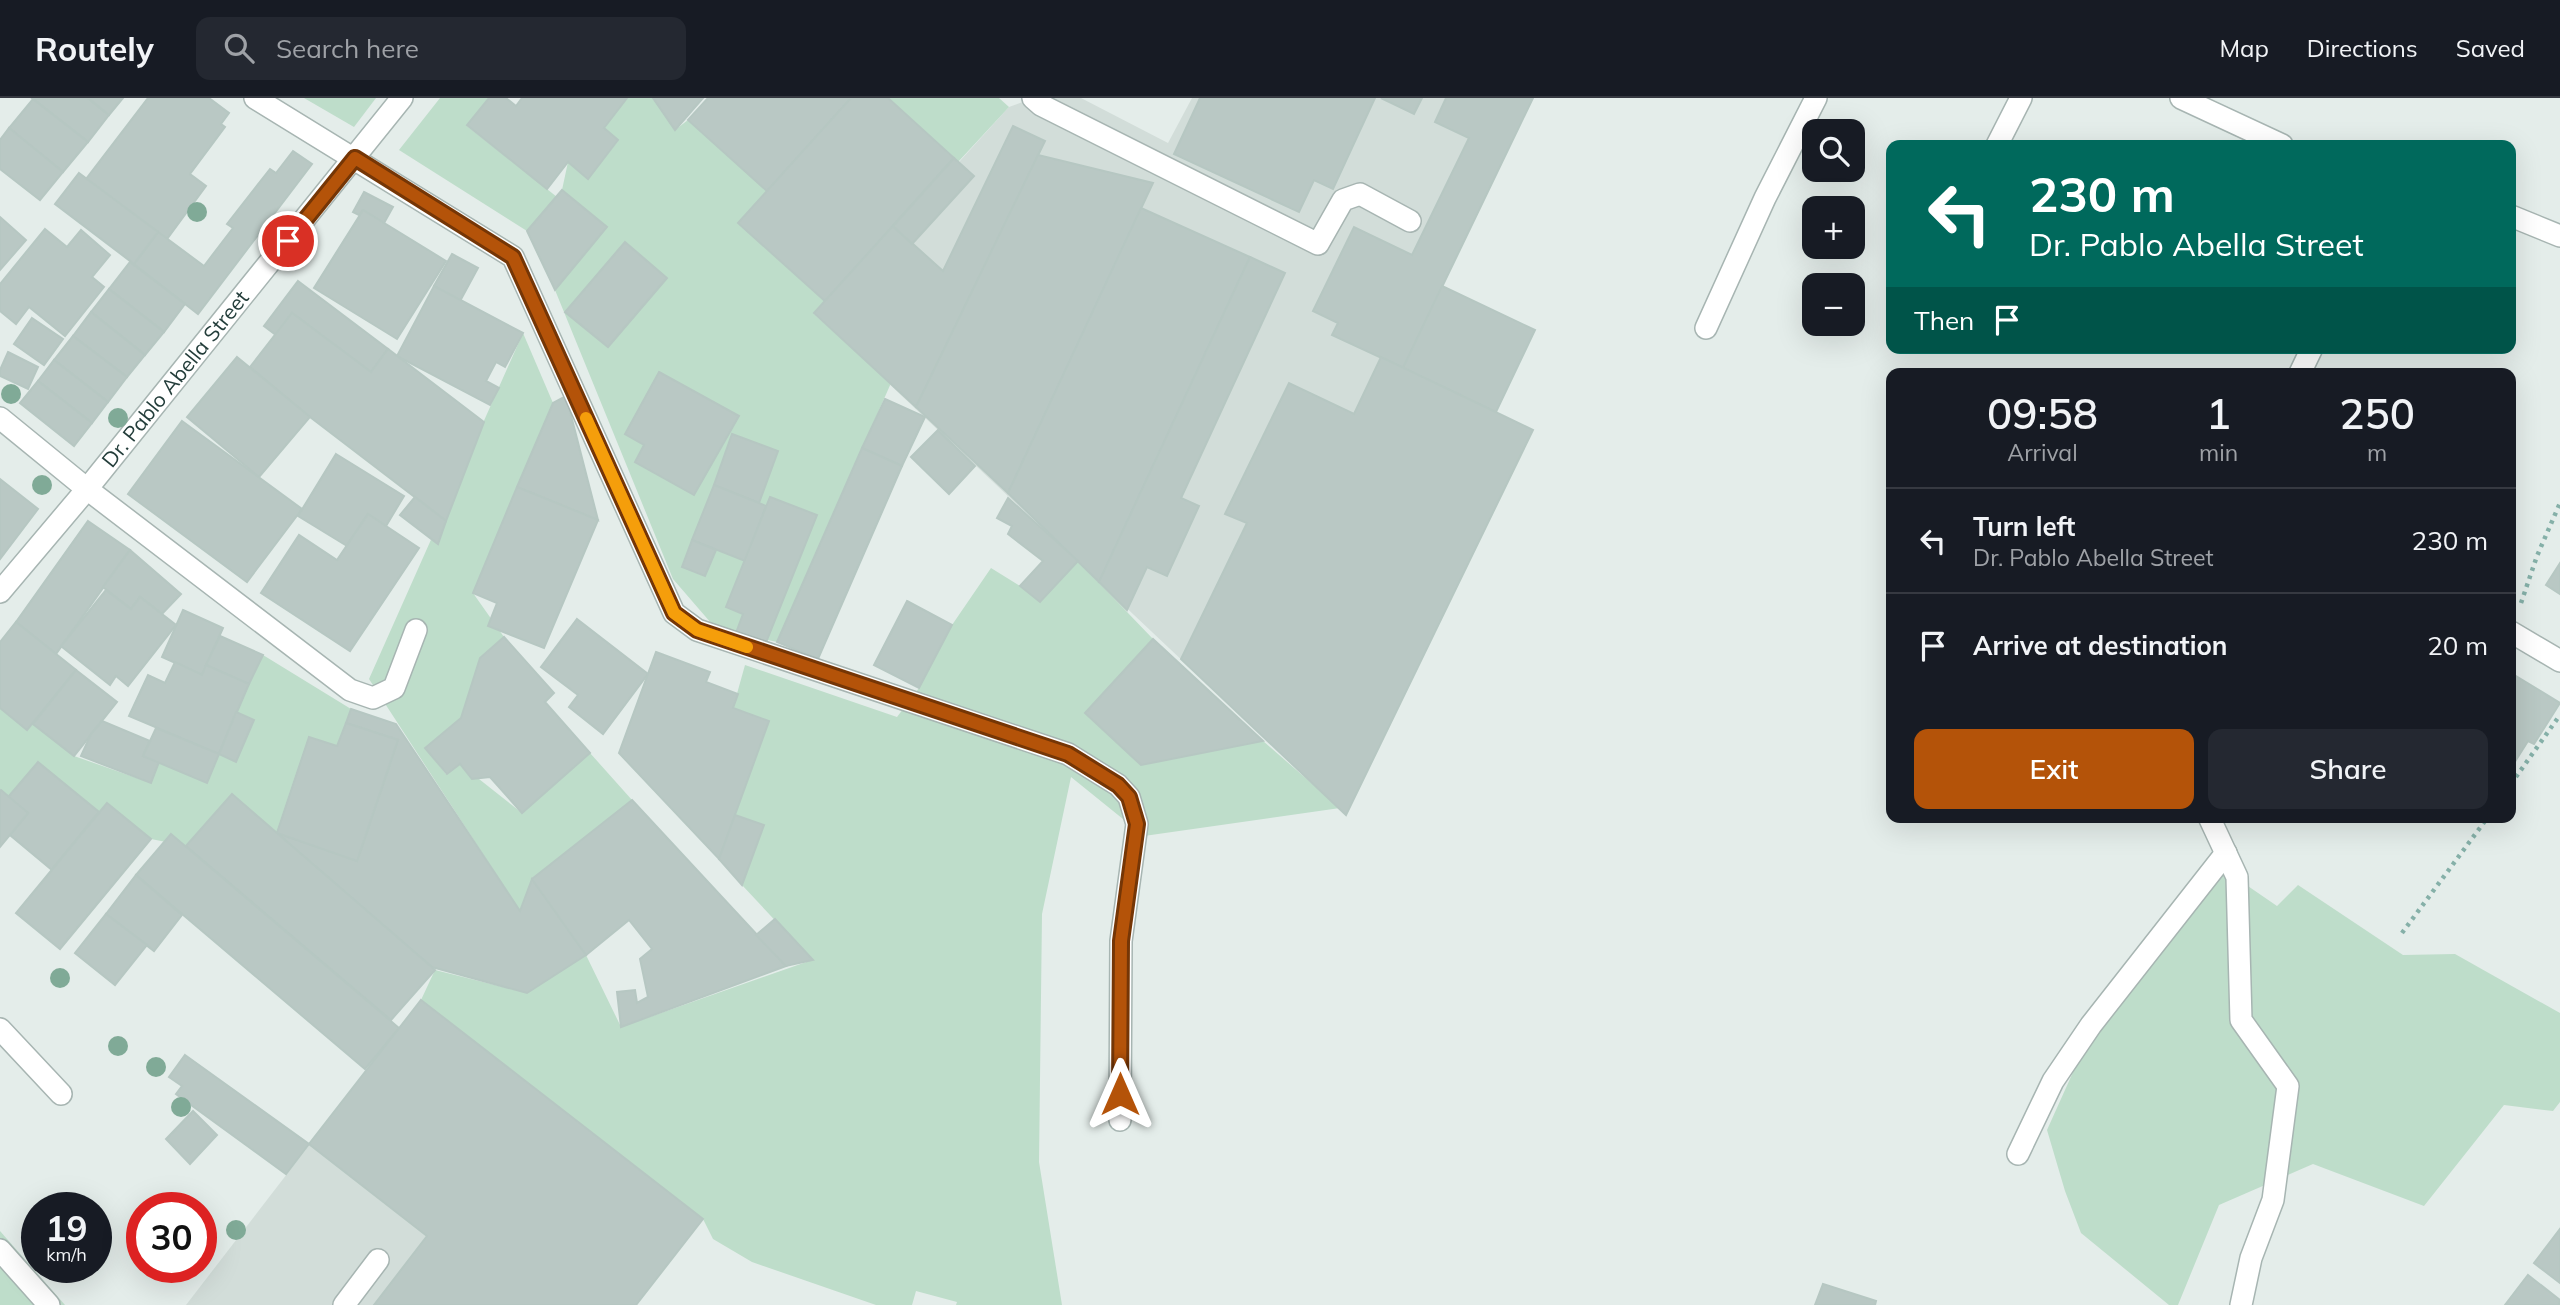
<!DOCTYPE html>
<meta charset="utf-8">
<style>
body{margin:0;font-family:Mulish,sans-serif;background:#242831;color:#f1f3f6;height:100vh;display:flex;flex-direction:column;font-size:26px;white-space:nowrap}
*{box-sizing:border-box;margin:0}
p{font-size:23px;color:#9ea1a6}
.icon{flex:none;width:38px;height:38px;fill:none;stroke:currentColor;stroke-width:2;stroke-linecap:round;stroke-linejoin:round}
.map{position:relative;flex:1;overflow:hidden}
.panel{position:absolute;left:1886px;top:270px;width:630px;height:455px;display:flex;flex-direction:column;background:#171b24;border-radius:14px;box-shadow:0 7px 28px #0002}
.panel>*{flex:none}
.banner{position:absolute;left:1886px;top:42px;width:630px;height:214px;border-radius:14px;box-shadow:0 7px 28px #0002;background:#00695c;color:#fff;overflow:hidden}
.fabs{position:absolute;left:1802px;top:21px;display:grid;gap:14px}
.fabs a{display:grid;place-items:center;width:63px;height:63px;border-radius:14px;background:#171b24;box-shadow:0 7px 28px #0002;font-size:35px}
.speed{position:absolute;left:21px;top:1094px;display:flex;gap:14px;font-size:35px;font-weight:700;text-align:center}
.speed>*{display:grid;place-content:center;width:91px;height:91px;border-radius:50%;background:#171b24;box-shadow:0 7px 28px #0002;line-height:1}
.speed small{font-size:18px;font-weight:400}
.speed .limit{border:10px solid #d22;background:#fff;color:#111}
.pin{position:absolute;display:grid;place-items:center;width:60px;height:60px;color:#fff;margin:-30px;border:4px solid #fff;border-radius:50%;box-shadow:0 2px 7px #0007}
.me{position:absolute;width:77px;margin:-38px;rotate:0deg;stroke-linejoin:round;filter:drop-shadow(0 0 5px #0008)}
.turn{display:flex;align-items:center;gap:24px;height:147px;padding:0 28px;font-size:32px}
.turn .icon{width:91px;height:91px;stroke-width:2.5}
.turn b{display:block;font-size:49px;line-height:60px}
.then{display:flex;align-items:center;height:66px;padding:0 28px;background:#0003;gap:14px;font-size:26px}
.eta{display:flex;justify-content:space-evenly;align-items:center;height:119px;text-align:center}
.eta b{font-size:42px;font-weight:600;line-height:49px}
.action{display:flex;gap:14px;margin-top:auto;padding:14px 28px}
.action a{flex:1;height:80px;border-radius:14px;background:#b45309;color:#fff;font-size:28px;font-weight:600;line-height:80px;text-align:center}
.action a+a{background:#242831;color:#f1f3f6}
ul{padding:0;list-style:none}
li{display:flex;align-items:center;gap:21px;height:105px;padding:0 28px;border-top:2px solid #363941}
li div{flex:1}
li b{display:block;font-size:26px}
li em{font-style:normal}
header{display:flex;align-items:center;gap:42px;box-sizing:border-box;height:98px;padding:0 35px;background:#171b24;border-bottom:2px solid #363941}
header strong{font-size:33px}
nav{display:flex;gap:38px;margin-inline-start:auto;font-size:24px}
.search{width:490px;height:63px;background:#242831;display:flex;align-items:center;gap:18px;box-sizing:border-box;padding:0 24px;border-radius:14px;color:#9ea1a6;font-size:26px}
.map>svg:first-child{display:block}
</style>
<header>
<strong>Routely</strong>
<div class="search"><svg class="icon" aria-label="search" viewBox="0 0 24 24"><circle cx="10" cy="10" r="6"/><path d="M15 15l6 6"/></svg>Search here</div>
<nav><a>Map</a><a>Directions</a><a>Saved</a></nav>
</header>
<div class="map">
<svg width="2560" height="1207" viewBox="0 0 2560 1207">
<rect width="100%" height="100%" fill="#e4edea"/>
<g fill="#d2ddd9">
<polygon points="1033,0 1081,0 1168,45 1192,0 1533,0 1403,269 1533,332 1346,717 814,215 954,60 959,64 1009,9"/>
<polygon points="421,902 703,1121 636,1207 186,1207"/>
</g>
<g fill="#beddca">
<polygon points="304,0 376,0 354,29"/>
<polygon points="440,0 489,0 467,28 557,99 527,133 399,52"/>
<polygon points="627,0 653,0 675,32 688,22 767,93 738,125 825,203 814,216 891,285 777,544 736,535 711,525 673,481 555,192 562,92 568,64 588,81 618,43 604,30"/>
<polygon points="888,0 999,0 1009,9 958,64"/>
<polygon points="523,235 553,305 473,495 504,539 480,560 461,620 425,650 446,676 460,666 522,715 590,655 632,702 532,781 520,813 369,581"/>
<polygon points="1078,463 1153,541 1085,615 1141,667 1263,643 1340,710 1144,738 1071,679 1042,816 1039,1064 1062,1207 956,1207 957,1204 916,1193 912,1207 876,1207 752,1164 713,1141 703,1121 421,902 435,872 527,895 586,857 621,929 812,862 742,787 763,727 735,717 769,624 733,610 745,567 897,619 919,590 952,527 991,470 1020,488 1040,504"/>
<polygon points="263,557 351,611 337,648 309,639 277,735 232,696 186,748 151,741 107,705 99,714 38,664 8,699 0,701 0,610 27,632 33,626 74,658 151,685 159,664 207,684 219,656 236,664 254,622 236,614"/>
<polygon points="2226,773 2277,808 2298,787 2403,857 2455,856 2560,915 2560,1004 2553,1013 2504,1007 2424,1108 2313,1066 2219,1107 2178,1207 2169,1207 2081,1135 2065,1093 2047,1032 2083,952"/>
<polygon points="0,1133 65,1207 0,1207"/>
</g>
<g fill="#b9c8c4" stroke="#b6c7c2" stroke-width="2">
<polygon points="88,0 109,17 88,44 33,1"/>
<polygon points="88,0 123,0 109,17"/>
<polygon points="148,0 209,0 229,15 221,26 225,29 190,76 206,88 167,141 86,81"/>
<polygon points="489,0 506,0 516,8 522,0 627,0 604,30 618,42 588,81 568,64 547,91 467,27"/>
<polygon points="653,0 703,0 675,32"/>
<polygon points="708,0 851,0 767,93 688,22"/>
<polygon points="851,0 888,0 954,60 825,203 738,125"/>
<polygon points="1200,0 1375,0 1333,91 1314,82 1299,114 1174,56"/>
<polygon points="1381,0 1422,0 1414,16"/>
<polygon points="1446,0 1533,0 1403,270 1332,237 1338,225 1313,213 1354,129 1412,157 1469,40 1435,24"/>
<polygon points="33,1 88,44 63,74 9,30"/>
<polygon points="1013,28 1045,43 916,309 814,215 893,128 943,173"/>
<polygon points="9,30 63,74 40,102 0,71 0,42"/>
<polygon points="293,53 312,66 198,216 134,166 158,134 204,168 233,130 227,126 270,71 276,75"/>
<polygon points="1038,57 1153,85 1008,395 916,309"/>
<polygon points="954,60 974,78 912,146 893,128"/>
<polygon points="79,75 158,134 134,166 55,106"/>
<polygon points="562,92 607,129 555,192 527,133"/>
<polygon points="364,94 393,109 384,125 363,112 359,117 353,114"/>
<polygon points="1141,110 1250,159 1099,484 1008,395"/>
<polygon points="363,112 446,163 397,241 314,190"/>
<polygon points="0,119 26,142 0,172"/>
<polygon points="45,131 67,149 81,132 110,157 92,179 104,189 65,238 29,209 16,226 0,213 0,186"/>
<polygon points="625,144 667,180 608,249 565,214"/>
<polygon points="452,156 478,170 460,203 434,188"/>
<polygon points="1250,159 1285,175 1181,400 1199,408 1167,478 1147,469 1127,512 1099,484"/>
<polygon points="130,164 185,206 164,234 109,191"/>
<polygon points="298,183 388,251 371,274 292,215 276,237 264,228"/>
<polygon points="434,188 523,235 505,269 496,264 486,283 499,290 490,307 397,258"/>
<polygon points="1442,188 1535,232 1496,314 1403,270"/>
<polygon points="109,191 164,234 145,257 91,214"/>
<polygon points="91,214 145,257 127,279 73,238"/>
<polygon points="292,215 371,274 388,251 484,324 446,423 310,319 250,269"/>
<polygon points="32,220 63,241 44,267 14,246"/>
<polygon points="73,238 127,279 108,304 54,262"/>
<polygon points="8,254 38,269 28,291 0,278 0,272"/>
<polygon points="237,259 310,319 259,379 187,319"/>
<polygon points="1381,259 1533,332 1346,717 1181,561 1247,425 1225,416 1289,285 1354,316"/>
<polygon points="54,262 108,304 92,325 38,283"/>
<polygon points="659,274 739,318 694,397 635,364 644,347 625,336"/>
<polygon points="38,283 92,325 74,348 20,305"/>
<polygon points="566,298 598,422 517,389 553,305"/>
<polygon points="885,301 925,319 902,368 862,350"/>
<polygon points="182,323 302,411 247,484 128,396"/>
<polygon points="938,332 975,368 949,396 911,359"/>
<polygon points="732,336 778,353 759,405 714,387"/>
<polygon points="862,350 902,368 818,561 777,544"/>
<polygon points="336,356 404,398 386,428 368,416 347,448 298,418"/>
<polygon points="0,381 38,411 0,461"/>
<polygon points="714,387 766,408 745,463 692,442"/>
<polygon points="517,389 598,422 544,550 488,528 497,505 473,495"/>
<polygon points="415,399 446,423 438,446 400,417"/>
<polygon points="770,399 817,417 765,547 736,535 743,516 726,509"/>
<polygon points="1008,400 1078,463 1040,504 1020,488 1043,463 1008,436 1012,428 997,420"/>
<polygon points="368,416 419,450 350,553 261,495 299,437 337,462"/>
<polygon points="88,423 130,452 56,556 16,524"/>
<polygon points="692,442 716,452 705,478 682,469"/>
<polygon points="130,452 181,496 162,516 140,499 131,511 103,489"/>
<polygon points="2560,465 2560,496 2546,487"/>
<polygon points="106,492 131,511 140,499 176,527 128,588 116,578 110,587 61,548"/>
<polygon points="907,503 952,527 919,590 874,567"/>
<polygon points="183,512 223,530 202,577 162,559"/>
<polygon points="577,521 648,576 603,636 569,609 578,597 541,569"/>
<polygon points="16,524 76,572 27,632 0,610 0,544"/>
<polygon points="220,538 263,557 249,586 206,567"/>
<polygon points="504,539 554,595 545,604 590,655 522,715 490,679 472,681 460,666 447,676 425,650 461,620 480,560"/>
<polygon points="1153,541 1263,643 1141,667 1085,615"/>
<polygon points="656,554 710,574 706,584 738,596 733,610 769,623 719,761 619,655"/>
<polygon points="175,564 202,577 206,567 249,586 219,656 129,618 148,577 165,585"/>
<polygon points="76,572 117,604 74,658 33,626"/>
<polygon points="2511,575 2560,605 2534,646 2528,643 2511,670"/>
<polygon points="351,611 396,626 520,813 532,781 586,857 527,895 432,869 277,735 357,763 398,642 346,625"/>
<polygon points="236,614 254,622 236,664 219,656"/>
<polygon points="102,623 150,643 143,658 159,664 151,685 81,658 91,636"/>
<polygon points="346,625 398,642 357,763 277,735 309,639 337,648"/>
<polygon points="156,630 219,656 207,685 143,658"/>
<polygon points="38,664 99,714 52,772 10,737 28,715 8,699"/>
<polygon points="1,692 28,715 0,749 0,693"/>
<polygon points="232,696 435,872 391,922 186,748"/>
<polygon points="632,702 786,868 621,929 617,894 635,892 637,905 648,899 640,861 652,851 629,822 586,857 532,781"/>
<polygon points="107,705 151,741 60,851 16,815"/>
<polygon points="735,717 764,727 742,787 719,761"/>
<polygon points="171,736 399,930 365,971 136,777"/>
<polygon points="136,777 182,817 154,853 106,816"/>
<polygon points="106,816 147,847 115,887 75,855"/>
<polygon points="775,821 813,862 786,868 756,837"/>
<polygon points="421,902 703,1121 636,1207 374,1207 427,1138 309,1046"/>
<polygon points="185,957 309,1046 286,1076 176,996 182,988 169,979"/>
<polygon points="193,1013 217,1037 190,1066 166,1041"/>
<polygon points="2560,1131 2560,1185 2534,1165"/>
<polygon points="2528,1177 2560,1202 2559,1207 2505,1207"/>
<polygon points="1823,1186 1876,1203 1875,1207 1815,1207"/>
</g>
<g fill="none" stroke-linecap="round" stroke-linejoin="round">
<g stroke="#a7b5b2" stroke-width="24">
<g id="minor">
<polyline points="255,0 513,159 674,515 697,532 1068,656 1118,687 1129,699 1137,726 1121,843 1120,1022"/>
<polyline points="1033,0 1041,7 1318,146 1343,102 1360,96 1410,123"/>
<polyline points="2181,0 2282,47"/>
<polyline points="1997,47 2021,0"/>
<polyline points="2511,118 2560,138"/>
<polyline points="1706,230 1765,100 1816,0"/>
<polyline points="2300,275 2312,250"/>
<polyline points="0,320 87,391 350,592 373,600 394,590 416,532"/>
<path id="s1" d="M 0,494 L 87,391 L 402,0"/>
<polyline points="2511,534 2560,563"/>
<polyline points="2209,719 2237,779 2241,922 2288,988 2273,1102 2251,1160 2241,1207"/>
<polyline points="0,931 61,996"/>
<polyline points="2018,1056 2053,983 2091,927 2226,755"/>
<polyline points="0,1152 49,1207"/>
<polyline points="344,1207 378,1162"/>
</g>
</g>
<g stroke="#85b0a8" stroke-width="4.5" stroke-dasharray="3.5 5" stroke-linecap="butt">
<polyline points="2521,505 2537,458 2560,405"/>
<polyline points="2511,686 2560,617"/>
<polyline points="2402,835 2488,719"/>
</g>
<use href="#minor" stroke="#fff" stroke-width="21"/>
</g>
<g fill="#80aa97">
<circle cx="197" cy="114" r="10"/>
<circle cx="11" cy="296" r="10"/>
<circle cx="118" cy="320" r="10"/>
<circle cx="42" cy="387" r="10"/>
<circle cx="60" cy="880" r="10"/>
<circle cx="118" cy="948" r="10"/>
<circle cx="156" cy="969" r="10"/>
<circle cx="181" cy="1009" r="10"/>
<circle cx="236" cy="1132" r="10"/>
</g>
<g fill="none" stroke-linecap="round" stroke-linejoin="round">
<g stroke="#753606" stroke-width="18">
<polyline id="route" points="288,143 355,60 513,159 674,515 697,532 1068,656 1118,687 1129,699 1137,726 1121,843 1120,996"/>
</g>
<use href="#route" stroke="#b45309" stroke-width="12"/>
<polyline stroke="#f59e0b" stroke-width="12" points="586,320 674,515 697,532 747,549"/>
</g>
<g text-anchor="middle" stroke-width="5" stroke-linejoin="round" paint-order="stroke">
<g font-size="21" fill="#243e3b" stroke="#f5f9f8">
<text dy="7" stroke="none"><textPath href="#s1" startOffset="276">Dr. Pablo Abella Street</textPath></text>
</g>
</g>
</svg>
<div class="fabs">
<a><svg class="icon" aria-label="search" viewBox="0 0 24 24"><circle cx="10" cy="10" r="6"/><path d="M15 15l6 6"/></svg></a>
<a>+</a>
<a>−</a>
</div>
<div class="speed"><div>19<small>km/h</small></div><div class="limit">30</div></div>
<div class="pin" style="left:288px;top:143px;background:#d93025"><svg class="icon" aria-label="arrive" viewBox="0 0 24 24"><path d="M6 21V4h12l-3 4 3 4H6"/></svg></div>
<svg class="me" style="left:1120px;top:996px" viewBox="-20 -20 40 40"><path d="M0-17L14 15 0 8-14 15z" fill="#b45309" stroke="#fff" stroke-width="4"/></svg>
<div class="banner">
<div class="turn"><svg class="icon" aria-label="left" viewBox="0 0 24 24"><path d="M17 20v-9H6M10 6l-5 5 5 5"/></svg><div><b>230 m</b>Dr. Pablo Abella Street</div></div>
<div class="then">Then<svg class="icon" aria-label="arrive" viewBox="0 0 24 24"><path d="M6 21V4h12l-3 4 3 4H6"/></svg></div>
</div>
<section class="panel">
<div class="eta">
<div><b>09:58</b><p>Arrival</p></div>
<div><b>1</b><p>min</p></div>
<div><b>250</b><p>m</p></div>
</div>
<ul>
<li><svg class="icon" aria-label="left" viewBox="0 0 24 24"><path d="M17 20v-9H6M10 6l-5 5 5 5"/></svg><div><b>Turn left</b><p>Dr. Pablo Abella Street</p></div><em>230 m</em></li>
<li><svg class="icon" aria-label="arrive" viewBox="0 0 24 24"><path d="M6 21V4h12l-3 4 3 4H6"/></svg><div><b>Arrive at destination</b></div><em>20 m</em></li>
</ul>
<div class="action"><a>Exit</a><a>Share</a></div>
</section>
</div>
